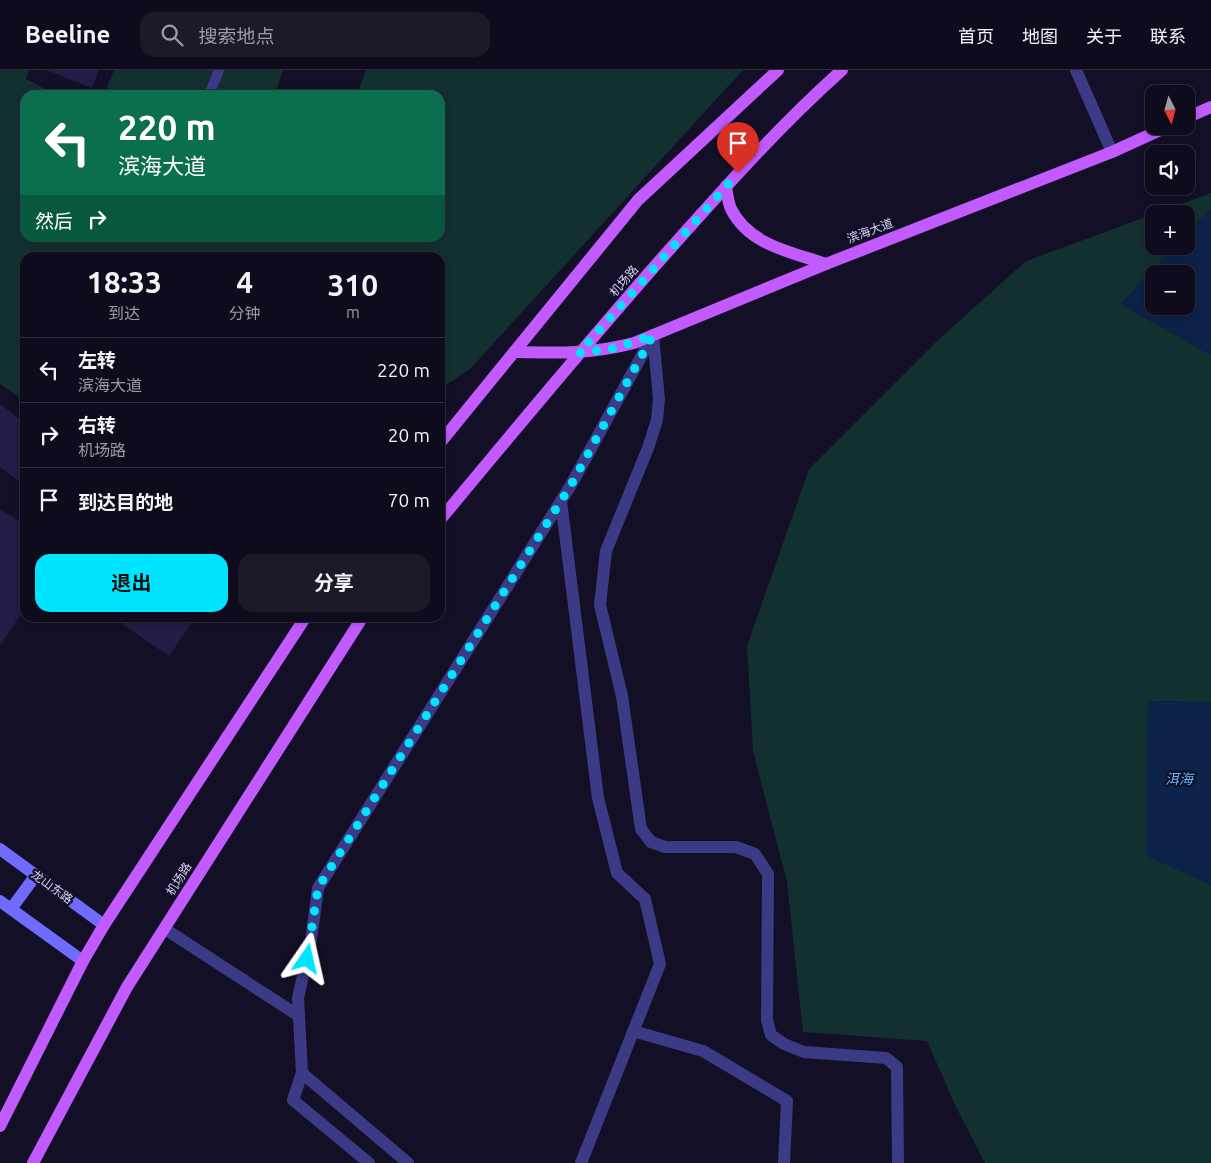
<!DOCTYPE html>
<html lang="zh">
<meta charset="utf-8">
<style>
body{margin:0;font-family:Ubuntu,"Noto Sans SC",sans-serif;background:#1c1929;color:#f1f3f6;height:100vh;display:flex;flex-direction:column;font-size:19px;white-space:nowrap}
*{box-sizing:border-box;margin:0}
p{font-size:16px;color:#9b9ba3}
.icon{flex:none;width:28px;height:28px;fill:none;stroke:currentColor;stroke-width:2;stroke-linecap:round;stroke-linejoin:round}
.map{position:relative;flex:1;overflow:hidden}
.panel{position:absolute;left:20px;top:182px;width:425px;height:370px;display:flex;flex-direction:column;background:#0e0b1c;border-radius:15px;box-shadow:0 2px 8px #0003,0 0 0 1px #2e2b3b}
.panel>*{flex:none}
.banner{position:absolute;left:20px;top:20px;width:425px;height:152px;border-radius:15px;box-shadow:0 2px 8px #0003,0 0 0 1px #2e2b3b;background:#0b6e4f;color:#fff;overflow:hidden}
.needle{width:32px;rotate:174deg}
.tools{position:absolute;left:1145px;top:15px;display:grid;gap:10px}
.tools a{display:grid;place-items:center;width:50px;height:50px;border-radius:10px;background:#0e0b1c;box-shadow:0 2px 8px #0003,0 0 0 1px #2e2b3b;font-size:25px}
.pin{position:absolute;display:grid;place-items:center;width:42px;height:42px;color:#fff;margin:-51px -21px;border-radius:50% 50% 50% 0;rotate:-45deg;box-shadow:0 0 5px #0007}
.pin .icon{rotate:45deg}
.me{position:absolute;width:55px;margin:-28px;rotate:11deg;stroke-linejoin:round;filter:drop-shadow(0 0 4px #0008)}
.turn{display:flex;align-items:center;gap:18px;height:105px;padding:0 15px;font-size:22px}
.turn .icon{width:65px;height:65px;stroke-width:2.5}
.turn b{display:block;font-size:35px;line-height:42px}
.then{display:flex;align-items:center;height:48px;padding:0 15px;background:#0003;gap:10px;font-size:19px}
.eta{display:flex;justify-content:space-evenly;align-items:center;height:85px;text-align:center}
.eta b{font-size:30px;font-weight:700;line-height:35px}
.button{display:flex;gap:10px;margin-top:auto;padding:10px 15px}
.button a{flex:1;height:58px;border-radius:15px;background:#00e5ff;color:#111;font-size:20px;font-weight:700;line-height:58px;text-align:center}
.button a+a{background:#1c1929;color:#f1f3f6}
ul{padding:0;list-style:none}
li{display:flex;align-items:center;gap:15px;height:65px;padding:0 15px;border-top:1px solid #2e2b3b}
li div{flex:1}
li b{display:block;font-size:19px}
li em{font-style:normal}
header{display:flex;align-items:center;gap:30px;box-sizing:border-box;height:70px;padding:0 25px;background:#0e0b1c;border-bottom:1px solid #2e2b3b}
header strong{font-size:24px}
nav{display:flex;gap:28px;margin-inline-start:auto;font-size:18px}
.search{width:350px;height:45px;background:#1c1929;display:flex;align-items:center;gap:12px;box-sizing:border-box;padding:0 18px;border-radius:15px;color:#9b9ba3;font-size:19px}
.map>svg:first-child{display:block}
</style>
<header>
<strong>Beeline</strong>
<div class="search"><svg class="icon" aria-label="search" viewBox="0 0 24 24"><circle cx="10" cy="10" r="6"/><path d="M15 15l6 6"/></svg>搜索地点</div>
<nav><a>首页</a><a>地图</a><a>关于</a><a>联系</a></nav>
</header>
<div class="map">
<svg width="1211" height="1093" viewBox="0 0 1211 1093">
<rect width="100%" height="100%" fill="#130f26"/>
<g fill="#12302f">
<polygon points="0,0 29,0 26,9 57,25 25,25 25,168 440,168 440,25 357,25 366,0 743,0 470,299 440,319 440,188 25,188 25,331 0,314"/>
<polygon points="114,0 283,0 275,25 104,25"/>
<polygon points="1211,123 1211,139 1186,165 1186,144 1155,144"/>
<polygon points="1154,144 1154,176 1176,176 1121,234 1211,285 1211,632 1148,631 1147,785 1211,815 1211,1093 985,1093 956,1037 927,971 803,962 787,812 753,681 747,576 809,399 939,269 1026,191"/>
</g>
<g fill="#0c2248" fill-rule="evenodd">
<path d="M 1211,139 L 1211,285 L 1121,234 L 1176,176 L 1186,176 L 1186,165 ZM 1154,204 L 1186,204 L 1186,236 L 1154,236 Z"/>
<polygon points="1148,631 1211,632 1211,815 1147,786"/>
</g>
<g fill="#241b47">
<polygon points="46,0 99,0 92,18"/>
<polygon points="0,334 25,353 25,416 0,397"/>
<polygon points="0,439 25,455 25,538 0,576"/>
<polygon points="126,548 195,548 169,586 122,554"/>
</g>
<g fill="none" stroke-linecap="round" stroke-linejoin="round">
<polyline stroke="#3d3a85" stroke-width="10" points="209,25 219,0"/>
<g stroke="#3d3a85" stroke-width="12">
<polyline points="1076,0 1112,82"/>
<polyline points="653,265 659,329 657,350 648,378 606,481 600,535 622,626 641,759 651,772 665,777 736,777 755,784 768,804 767,950 771,965 784,974 804,982 886,988 897,997 898,1093"/>
<polyline points="561,431 598,728 617,803 645,829 660,894 581,1093"/>
<polyline points="165,859 299,946"/>
<polyline points="633,961 703,981 787,1031 784,1093"/>
<polyline points="302,1003 408,1093"/>
<polyline points="369,1093 293,1030 302,1003 298,928 311,870 318,818 571,415 653,265"/>
</g>
<g stroke="#6f6bff" stroke-width="12">
<polyline points="0,779 104,855"/>
<polyline points="0,831 83,891"/>
<polyline points="11,839 36,805"/>
</g>
<g stroke="#c25bff" stroke-width="12">
<polyline points="1186,48 1211,37"/>
<path d="M 726,116 C 727,123 728,132 731,139 C 749,175 791,182 826,194"/>
<path d="M 514,282 C 558,283 592,284 634,273 L 826,194 L 1112,82 L 1169,56"/>
<polyline points="440,373 638,130 778,0"/>
<path d="M 440,450 C 513,362 586,274 662,188 C 720,123 777,58 842,0"/>
<polyline points="0,1056 83,891 104,855 305,548"/>
<polyline points="33,1093 127,917 362,548"/>
</g>
</g>
<g fill="none" stroke-linecap="round" stroke-linejoin="round">
<polyline stroke="#00e5ff" stroke-width="9" stroke-dasharray="0 16.2" points="307,889 318,818 571,415 653,265 616,278 579,283 738,103"/>
</g>
<g text-anchor="middle" stroke-width="4.5" stroke-linejoin="round" paint-order="stroke">
<g font-size="12" fill="#d9d4ff" stroke="#130f26">
<text transform="translate(870 161) rotate(-21)" y="4">滨海大道</text>
<text transform="translate(624 211) rotate(-49)" y="4">机场路</text>
<text transform="translate(179 809) rotate(-58)" y="4">机场路</text>
<text transform="translate(52 817) rotate(36)" y="4">龙山东路</text>
</g>
<g font-size="14" font-style="italic" fill="#62b6ff" stroke="#130f26">
<text x="1179" y="714">洱海</text>
</g>
</g>
</svg>
<div class="tools">
<a><svg class="needle" viewBox="-14 -14 28 28"><path d="M0-13l5 13h-10z" fill="#e53935"/><path d="M0 13l5-13h-10z" fill="#9b9ba3"/></svg></a>
<a><svg class="icon" aria-label="sound" viewBox="0 0 24 24"><path d="M4 9h4l5-4v14l-5-4H4zM17 9q2 3 0 6"/></svg></a>
<a>+</a>
<a>−</a>
</div>
<div class="pin" style="left:738px;top:103px;background:#d93025"><svg class="icon" aria-label="arrive" viewBox="0 0 24 24"><path d="M6 21V4h12l-3 4 3 4H6"/></svg></div>
<svg class="me" style="left:307px;top:889px" viewBox="-20 -20 40 40"><path d="M0-17L14 15 0 8-14 15z" fill="#00e5ff" stroke="#fff" stroke-width="4"/></svg>
<div class="banner">
<div class="turn"><svg class="icon" aria-label="left" viewBox="0 0 24 24"><path d="M17 20v-9H6M10 6l-5 5 5 5"/></svg><div><b>220 m</b>滨海大道</div></div>
<div class="then">然后<svg class="icon" aria-label="right" viewBox="0 0 24 24"><path d="M7 20v-9h11M14 6l5 5-5 5"/></svg></div>
</div>
<section class="panel">
<div class="eta">
<div><b>18:33</b><p>到达</p></div>
<div><b>4</b><p>分钟</p></div>
<div><b>310</b><p>m</p></div>
</div>
<ul>
<li><svg class="icon" aria-label="left" viewBox="0 0 24 24"><path d="M17 20v-9H6M10 6l-5 5 5 5"/></svg><div><b>左转</b><p>滨海大道</p></div><em>220 m</em></li>
<li><svg class="icon" aria-label="right" viewBox="0 0 24 24"><path d="M7 20v-9h11M14 6l5 5-5 5"/></svg><div><b>右转</b><p>机场路</p></div><em>20 m</em></li>
<li><svg class="icon" aria-label="arrive" viewBox="0 0 24 24"><path d="M6 21V4h12l-3 4 3 4H6"/></svg><div><b>到达目的地</b></div><em>70 m</em></li>
</ul>
<div class="button"><a>退出</a><a>分享</a></div>
</section>
</div>
